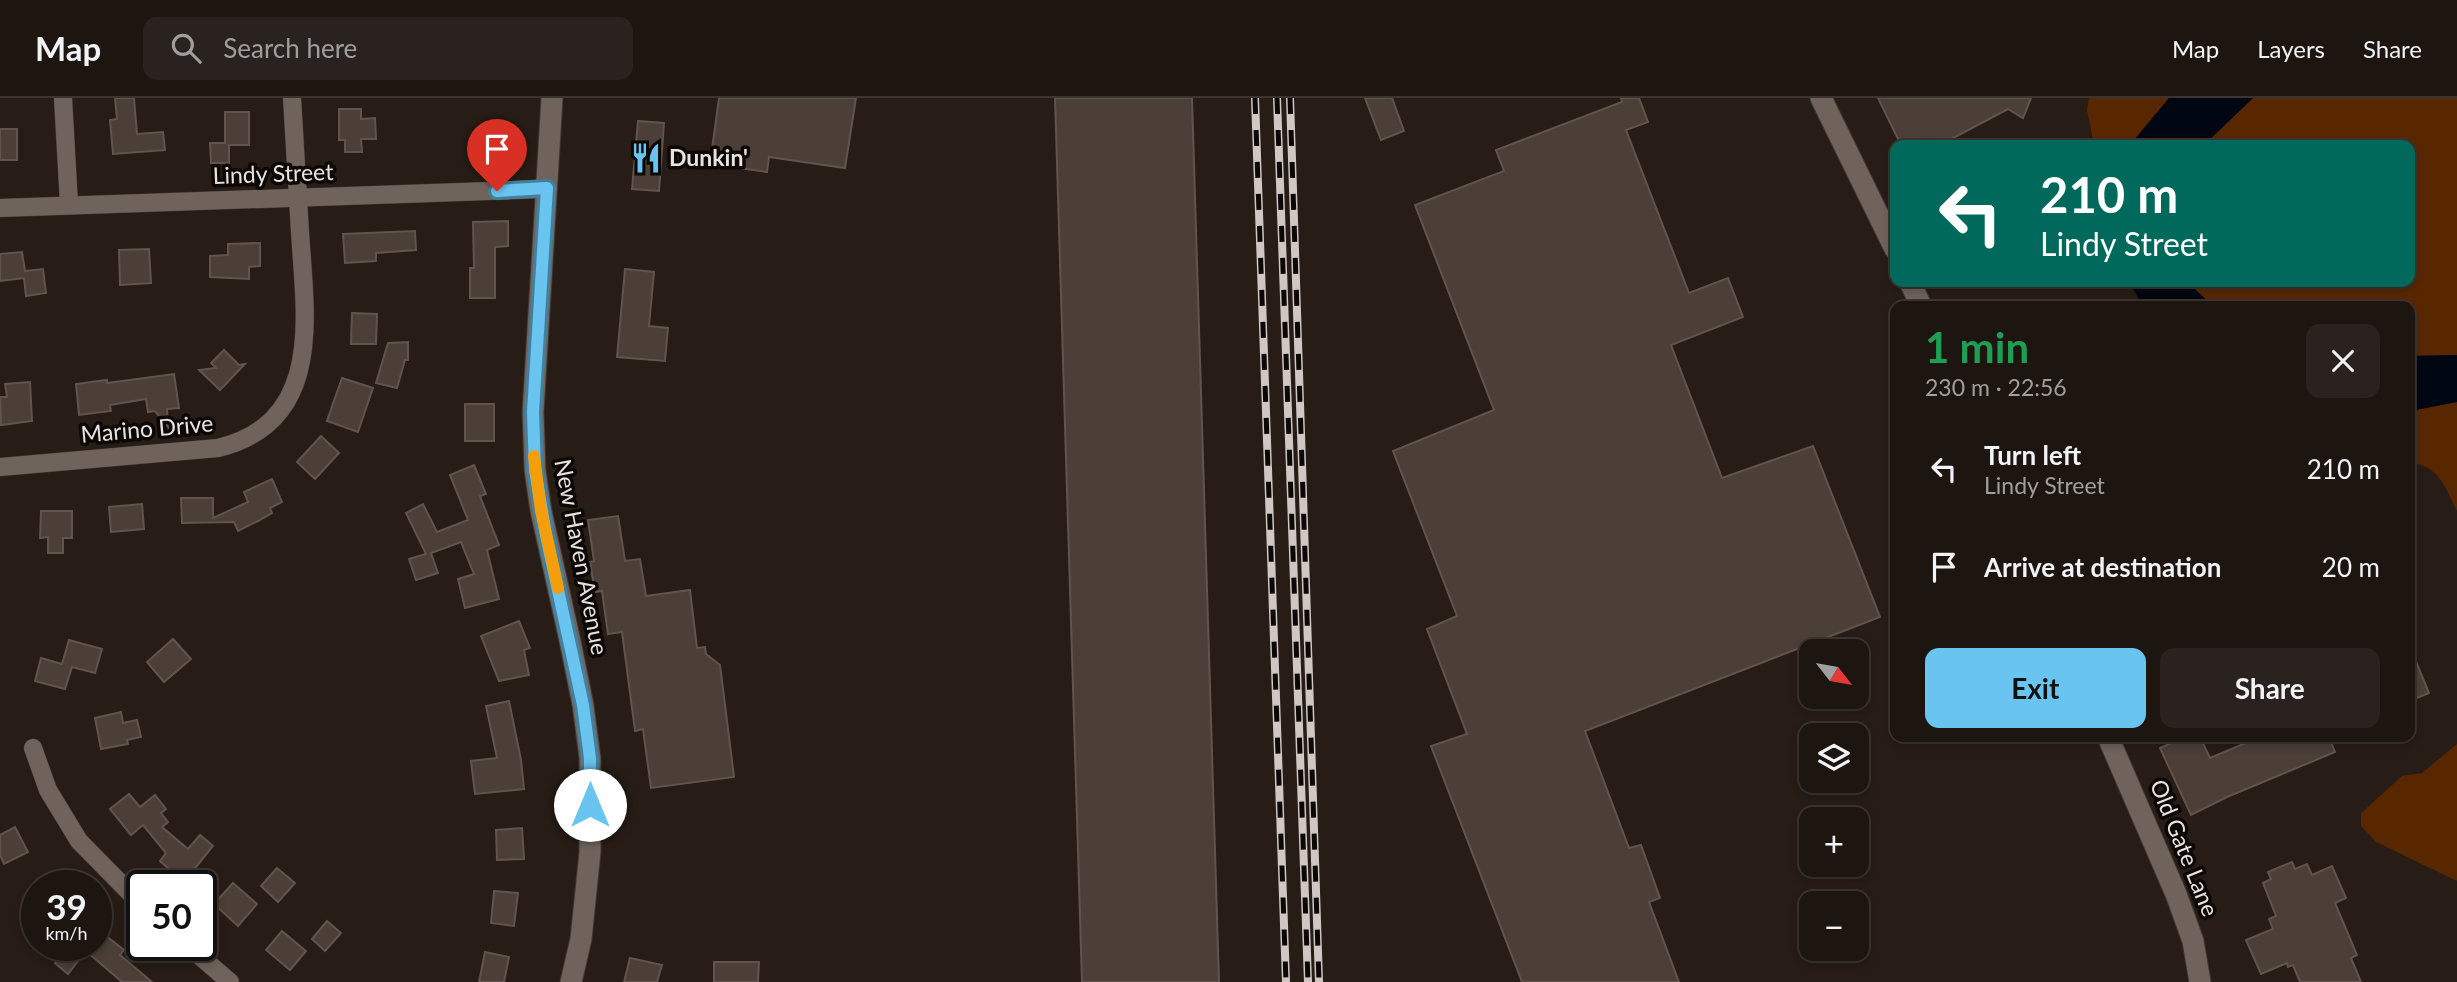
<!DOCTYPE html>
<meta charset="utf-8">
<style>
body{margin:0;font-family:Lato,sans-serif;background:#2a221e;color:#f1f3f6;height:100vh;display:flex;flex-direction:column;font-size:26px;white-space:nowrap}
*{box-sizing:border-box;margin:0}
p{font-size:23px;color:#a09f9f}
.icon{flex:none;width:38px;height:38px;fill:none;stroke:currentColor;stroke-width:2;stroke-linecap:round;stroke-linejoin:round}
.map{position:relative;flex:1;overflow:hidden}
.drawer{position:absolute;left:1890px;top:203px;width:525px;height:441px;display:flex;flex-direction:column;background:#1d1510;border-radius:14px;box-shadow:0 4px 10px #0003,0 0 0 2px #3b3430}
.drawer>*{flex:none}
.top-card{position:absolute;left:1890px;top:42px;width:525px;height:147px;border-radius:14px;box-shadow:0 4px 10px #0003,0 0 0 2px #3b3430;background:#00695c;color:#fff;overflow:hidden}
.needle{width:46px;rotate:121deg}
.controls{position:absolute;left:1799px;top:541px;display:grid;gap:14px}
.controls a{display:grid;place-items:center;width:70px;height:70px;border-radius:14px;background:#1d1510;box-shadow:0 4px 10px #0003,0 0 0 2px #3b3430;font-size:35px}
.speed{position:absolute;left:21px;top:772px;display:flex;gap:14px;font-size:35px;font-weight:700;text-align:center}
.speed>*{display:grid;place-content:center;width:91px;height:91px;border-radius:50%;background:#1d1510;box-shadow:0 4px 10px #0003,0 0 0 2px #3b3430;line-height:1}
.speed small{font-size:18px;font-weight:400}
.speed .limit{border:4px solid #111;border-radius:10px;background:#fff;color:#111}
.pin{position:absolute;display:grid;place-items:center;width:60px;height:60px;color:#fff;margin:-72px -30px;border-radius:50% 50% 50% 0;rotate:-45deg;box-shadow:0 0 7px #0007}
.pin .icon{rotate:45deg}
.me{position:absolute;width:77px;margin:-38px;rotate:0deg;stroke-linejoin:round;filter:drop-shadow(0 0 5px #0008)}
.turn{display:flex;align-items:center;gap:24px;height:147px;padding:0 35px;font-size:32px}
.turn .icon{width:91px;height:91px;stroke-width:2.5}
.turn b{display:block;font-size:49px;line-height:60px}
.round{display:grid;place-items:center;flex:none;width:74px;height:74px;border-radius:14px;background:#2a221e}
.overview{display:flex;align-items:center;justify-content:space-between;height:119px;padding:0 35px}
h1{font-size:42px;font-weight:700;line-height:52px;color:#1e9e55}
.cta{display:flex;gap:14px;margin-top:auto;padding:14px 35px}
.cta a{flex:1;height:80px;border-radius:14px;background:#69c4f0;color:#111;font-size:28px;font-weight:700;line-height:80px;text-align:center}
.cta a+a{background:#2a221e;color:#f1f3f6}
ul{padding:0;list-style:none}
li{display:flex;align-items:center;gap:21px;height:98px;padding:0 35px}
li div{flex:1}
li b{display:block;font-size:26px}
li em{font-style:normal}
header{display:flex;align-items:center;gap:42px;box-sizing:border-box;height:98px;padding:0 35px;background:#1d1510;border-bottom:2px solid #3b3430}
header strong{font-size:33px}
nav{display:flex;gap:38px;margin-inline-start:auto;font-size:24px}
.search{width:490px;height:63px;background:#2a221e;display:flex;align-items:center;gap:18px;box-sizing:border-box;padding:0 24px;border-radius:14px;color:#a09f9f;font-size:26px}
.map>svg:first-child{display:block}
</style>
<header>
<strong>Map</strong>
<div class="search"><svg class="icon" aria-label="search" viewBox="0 0 24 24"><circle cx="10" cy="10" r="6"/><path d="M15 15l6 6"/></svg>Search here</div>
<nav><a>Map</a><a>Layers</a><a>Share</a></nav>
</header>
<div class="map">
<svg width="2457" height="884" viewBox="0 0 2457 884">
<rect width="100%" height="100%" fill="#271c16"/>
<g fill="#582700">
<polygon points="2089,0 2169,0 2135,41 2133,47 2094,47 2087,12"/>
<polygon points="2253,0 2457,0 2457,257 2410,258 2410,208 2213,208 2187,184 2410,184 2410,47 2204,47"/>
<path d="M 2457,304 L 2457,413 C 2446,391 2439,367 2410,365 L 2410,313 Z"/>
<polygon points="2457,646 2457,783 2376,744 2361,728 2361,715 2402,678 2422,675"/>
</g>
<g fill="#000712">
<polygon points="2169,0 2253,0 2204,47 2133,47 2135,41"/>
<polygon points="2129,184 2187,184 2213,208 2143,208"/>
<polygon points="2457,257 2457,304 2410,313 2410,258"/>
</g>
<g fill="#4b3f38" stroke="#61544d" stroke-width="2">
<polygon points="115,0 134,0 137,36 163,34 165,52 113,56 110,22 117,21"/>
<polygon points="719,0 856,0 845,70 769,59 767,74 710,66"/>
<polygon points="1055,0 1192,0 1219,884 1082,884"/>
<polygon points="1365,0 1392,0 1404,33 1381,42"/>
<polygon points="1621,0 1639,0 1648,24 1626,32 1689,195 1728,180 1743,219 1671,247 1722,380 1813,348 1880,519 1585,633 1629,750 1641,747 1660,800 1649,804 1679,884 1522,884 1431,648 1467,636 1427,531 1457,518 1393,353 1494,312 1415,107 1504,73 1496,52 1622,4"/>
<polygon points="1878,0 2031,0 2023,20 2008,11 1940,47 1901,47"/>
<polygon points="339,11 361,11 361,21 375,20 376,41 361,41 362,54 345,54 345,42 339,42"/>
<polygon points="225,14 249,14 249,47 229,47 229,65 211,65 210,45 225,45"/>
<polygon points="638,23 664,25 659,93 632,91"/>
<rect x="0" y="31" width="17" height="31"/>
<polygon points="508,123 508,148 495,149 495,200 470,200 470,170 474,170 473,124"/>
<polygon points="415,133 416,152 376,155 376,163 345,165 343,136"/>
<polygon points="260,145 260,168 249,169 249,181 210,179 210,158 228,157 228,146"/>
<polygon points="149,151 151,185 120,187 119,152"/>
<polygon points="22,154 25,173 43,171 46,195 26,198 24,180 0,183 0,156"/>
<polygon points="625,171 654,174 649,228 668,230 665,263 617,259"/>
<polygon points="352,215 377,216 376,246 351,246"/>
<polygon points="408,244 408,262 405,262 397,290 376,285 388,245"/>
<polygon points="224,252 239,267 245,266 220,292 199,272 216,270 211,265"/>
<polygon points="174,276 179,310 167,311 168,329 155,313 148,314 146,301 110,307 111,313 79,317 76,286 107,282 107,285"/>
<polygon points="342,280 373,290 358,334 327,323"/>
<polygon points="30,284 32,323 1,327 0,299 7,299 5,286"/>
<rect x="465" y="306" width="29" height="37"/>
<polygon points="321,338 339,355 315,381 297,364"/>
<polygon points="474,367 486,396 480,398 499,447 487,452 499,501 465,510 458,481 474,476 461,444 431,455 438,475 416,482 409,461 426,456 406,415 423,406 437,434 468,422 450,377"/>
<polygon points="272,381 282,404 270,410 272,415 258,423 238,433 234,424 182,425 181,400 213,400 213,420 248,404 244,394"/>
<polygon points="142,406 144,431 111,434 109,409"/>
<polygon points="41,413 72,413 72,440 63,440 63,455 48,455 48,439 40,440"/>
<polygon points="618,418 625,463 640,461 646,498 690,492 697,550 705,549 706,556 720,567 734,679 651,690 643,631 635,633 622,534 608,536 602,493 595,494 590,464 594,463 588,422"/>
<polygon points="519,523 530,550 524,552 529,577 499,583 481,538"/>
<polygon points="173,541 191,561 164,584 147,564"/>
<polygon points="69,542 102,551 95,575 72,569 65,591 35,583 41,560 62,566"/>
<polygon points="2410,549 2429,595 2410,603"/>
<polygon points="509,603 521,662 524,691 475,696 471,663 497,660 486,608"/>
<polygon points="121,614 123,625 137,622 141,639 127,642 128,646 101,651 95,620"/>
<polygon points="2185,639 2200,639 2210,660 2260,639 2329,639 2335,654 2227,699 2191,717 2160,650"/>
<polygon points="129,696 140,709 155,697 166,711 161,715 168,724 162,729 188,751 200,737 213,748 184,784 160,763 166,755 143,727 131,737 110,711"/>
<polygon points="15,729 28,754 4,766 0,757 0,737"/>
<polygon points="522,730 524,761 497,762 496,732"/>
<polygon points="2292,764 2295,771 2307,766 2312,777 2332,768 2346,800 2335,805 2357,857 2351,860 2361,884 2300,884 2293,867 2288,869 2287,865 2261,876 2246,842 2273,831 2269,821 2276,818 2263,785 2271,781 2268,774"/>
<polygon points="277,770 295,785 278,804 261,788"/>
<polygon points="233,785 257,806 238,828 214,806"/>
<polygon points="494,793 518,795 514,828 491,825"/>
<polygon points="327,823 341,835 325,853 312,841"/>
<polygon points="96,830 124,852 120,857 152,884 122,884 79,847 96,847"/>
<polygon points="282,833 306,853 290,872 266,852"/>
<polygon points="69,848 82,858 68,876 55,865"/>
<polygon points="485,854 509,859 504,884 479,884"/>
<polygon points="630,860 662,867 657,884 624,884"/>
<polygon points="714,864 759,864 758,884 714,884"/>
</g>
<g fill="none" stroke-linecap="round" stroke-linejoin="round">
<g stroke="#3f3733" stroke-width="19">
<g id="street">
<polyline points="63,0 69,106"/>
<polyline points="0,110 547,91"/>
<path d="M 0,369 L 218,350 C 325,324 305,217 300,134 C 297,89 295,45 292,0"/>
<polyline points="33,650 48,692 79,743 142,807"/>
<polyline points="187,847 230,884"/>
</g>
</g>
<g stroke="#3f3733" stroke-width="23">
<g id="secondary">
<polyline points="552,0 533,314 535,372 541,413 570,543 583,607 590,660 590,754 581,841 571,884"/>
<polyline points="1821,0 1895,151"/>
<polyline points="1910,184 1921,208"/>
<polyline points="2108,639 2176,796 2193,843 2200,884"/>
</g>
</g>
<use href="#street" stroke="#6f635b" stroke-width="18"/>
<use href="#secondary" stroke="#6f635b" stroke-width="21"/>
<g stroke="#d0c7c3" stroke-width="8">
<g id="rail">
<polyline points="1255,0 1286,884"/>
<polyline points="1277,0 1308,884"/>
<polyline points="1290,0 1319,884"/>
</g>
</g>
<use href="#rail" stroke="#0c0806" stroke-width="5" stroke-dasharray="16" stroke-linecap="butt"/>
</g>
<g fill="none" stroke-linecap="round" stroke-linejoin="round">
<g stroke="#447f9c" stroke-width="18">
<polyline id="route" points="497,93 547,90 533,314 535,372 546,437 583,607 590,660 590,707"/>
</g>
<use href="#route" stroke="#69c4f0" stroke-width="12"/>
<polyline stroke="#f59e0b" stroke-width="12" points="534,358 541,413 558,490"/>
</g>
<defs>
<g id="restaurant-bare" transform="scale(2.415)"><path d="M-5-6h1v4h1v-4h1v4h1v-4h1v5L-1.5 .5V6h-2V.5L-5-1ZM5-6V6H3V1.5H1.5Q1.5-4 5-6Z" fill="#69c4f0" stroke="#0c0806" stroke-width="2.5" paint-order="stroke"/></g>
</defs>
<g fill-rule="evenodd">
<use href="#restaurant-bare" x="646" y="60"/>
</g>
<g text-anchor="middle" stroke-width="7" stroke-linejoin="round" paint-order="stroke">
<g font-size="23" font-weight="bold" fill="#eae2de" stroke="#0c0806" text-anchor="start">
<text x="669" y="68">Dunkin'</text>
</g>
<g font-size="23" fill="#eae2de" stroke="#0c0806">
<text transform="translate(273 76) rotate(-2)" y="8">Lindy Street</text>
<text transform="translate(147 331) rotate(-5)" y="8">Marino Drive</text>
<text transform="translate(581 459) rotate(79)" y="8">New Haven Avenue</text>
<text transform="translate(2184 750) rotate(68)" y="8">Old Gate Lane</text>
</g>
</g>
</svg>
<div class="controls">
<a><svg class="needle" viewBox="-14 -14 28 28"><path d="M0-13l5 13h-10z" fill="#e53935"/><path d="M0 13l5-13h-10z" fill="#a09f9f"/></svg></a>
<a><svg class="icon" aria-label="layers" viewBox="0 0 24 24"><path d="M12 4l9 5-9 5-9-5zM3 14l9 5 9-5"/></svg></a>
<a>+</a>
<a>−</a>
</div>
<div class="speed"><div>39<small>km/h</small></div><div class="limit">50</div></div>
<div class="pin" style="left:497px;top:93px;background:#d93025"><svg class="icon" aria-label="arrive" viewBox="0 0 24 24"><path d="M6 21V4h12l-3 4 3 4H6"/></svg></div>
<svg class="me" style="left:590px;top:707px" viewBox="-20 -20 40 40"><circle r="19" fill="#fff"/><path d="M0-13L10 11 0 6-10 11z" fill="#69c4f0"/></svg>
<div class="top-card">
<div class="turn"><svg class="icon" aria-label="left" viewBox="0 0 24 24"><path d="M17 20v-9H6M10 6l-5 5 5 5"/></svg><div><b>210 m</b>Lindy Street</div></div>
</div>
<section class="drawer">
<div class="overview"><div><h1>1 min</h1><p>230 m · 22:56</p></div><a class="round"><svg class="icon" aria-label="close" viewBox="0 0 24 24"><path d="M6 6l12 12M18 6L6 18"/></svg></a></div>
<ul>
<li><svg class="icon" aria-label="left" viewBox="0 0 24 24"><path d="M17 20v-9H6M10 6l-5 5 5 5"/></svg><div><b>Turn left</b><p>Lindy Street</p></div><em>210 m</em></li>
<li><svg class="icon" aria-label="arrive" viewBox="0 0 24 24"><path d="M6 21V4h12l-3 4 3 4H6"/></svg><div><b>Arrive at destination</b></div><em>20 m</em></li>
</ul>
<div class="cta"><a>Exit</a><a>Share</a></div>
</section>
</div>
